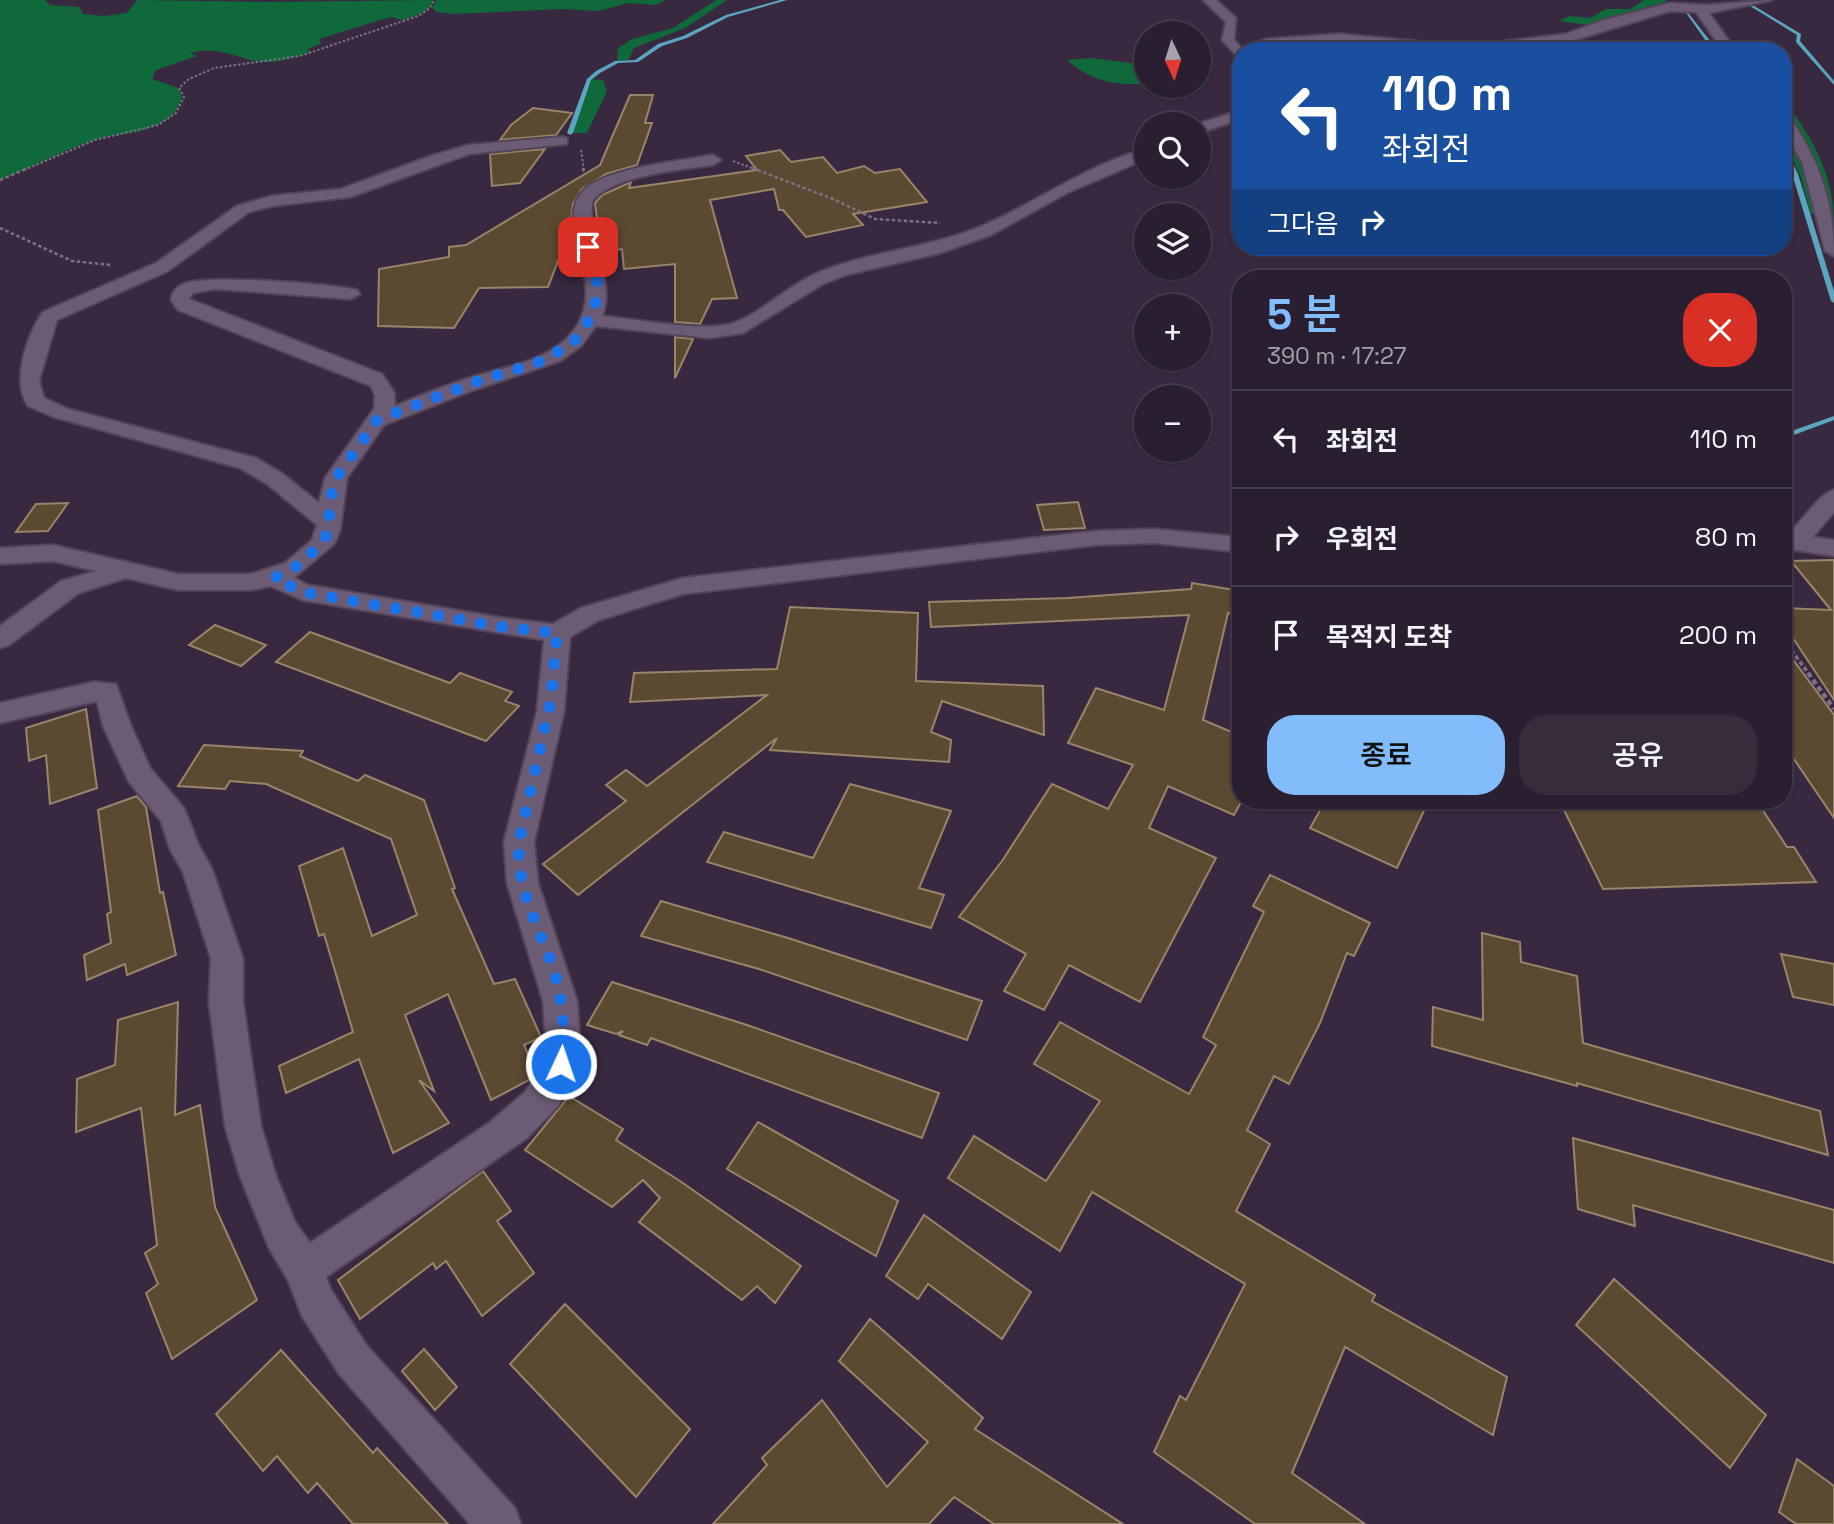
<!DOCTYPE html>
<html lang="ko">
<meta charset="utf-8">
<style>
body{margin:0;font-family:"Space Grotesk","Noto Sans KR",sans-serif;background:#362c3c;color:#f1f3f6;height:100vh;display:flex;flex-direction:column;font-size:26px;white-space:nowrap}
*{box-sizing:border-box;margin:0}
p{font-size:23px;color:#a5a2ab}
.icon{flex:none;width:38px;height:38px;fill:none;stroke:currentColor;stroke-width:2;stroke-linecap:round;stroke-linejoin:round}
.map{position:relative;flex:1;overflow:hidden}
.details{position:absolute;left:1232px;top:270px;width:560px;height:539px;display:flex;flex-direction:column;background:#2a1f30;border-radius:28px;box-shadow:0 2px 5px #0004,0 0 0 2px #463d4c}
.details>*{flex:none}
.hud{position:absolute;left:1232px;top:42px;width:560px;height:214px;border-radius:28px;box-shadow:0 2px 5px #0004,0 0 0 2px #463d4c;background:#1a4fa0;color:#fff;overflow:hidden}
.needle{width:46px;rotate:176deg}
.tools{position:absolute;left:1134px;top:21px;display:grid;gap:14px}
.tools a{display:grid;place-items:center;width:77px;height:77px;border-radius:50%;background:#2a1f30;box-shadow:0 2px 5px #0004,0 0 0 2px #463d4c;font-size:35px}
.pin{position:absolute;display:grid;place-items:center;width:60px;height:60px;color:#fff;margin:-30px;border-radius:14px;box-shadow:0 4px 10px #0006}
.me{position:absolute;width:77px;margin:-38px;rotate:3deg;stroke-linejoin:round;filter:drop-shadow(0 0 5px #0008)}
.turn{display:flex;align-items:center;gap:24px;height:147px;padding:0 35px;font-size:32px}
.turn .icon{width:91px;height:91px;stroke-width:2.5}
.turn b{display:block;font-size:49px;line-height:60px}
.then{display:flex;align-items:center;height:66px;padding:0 35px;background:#0003;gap:14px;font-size:26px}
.round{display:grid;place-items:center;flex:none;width:74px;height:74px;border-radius:28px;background:#362c3c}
.summary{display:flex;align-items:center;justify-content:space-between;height:119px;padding:0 35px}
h1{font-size:42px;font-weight:600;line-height:52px;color:#82bcfa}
.button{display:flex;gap:14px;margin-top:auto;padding:14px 35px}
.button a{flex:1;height:80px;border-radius:28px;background:#82bcfa;color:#111;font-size:28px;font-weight:600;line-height:80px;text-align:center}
.button a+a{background:#362c3c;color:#f1f3f6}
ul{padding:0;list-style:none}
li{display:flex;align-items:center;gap:21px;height:98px;padding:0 35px;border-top:2px solid #463d4c}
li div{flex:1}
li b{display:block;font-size:26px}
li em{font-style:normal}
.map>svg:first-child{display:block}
</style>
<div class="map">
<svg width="1834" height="1524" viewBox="0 0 1834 1524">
<rect width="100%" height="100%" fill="#382940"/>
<g fill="#10693b">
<path d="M 0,0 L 45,0 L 50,5 L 79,7 L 83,14 L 104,16 L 127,13 L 137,0 L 267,2 L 433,0 L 429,8 L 417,15 L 403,20 L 390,17 L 319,39 L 321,44 L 307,49 L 311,51 C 298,57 281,62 267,62 C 238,61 221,44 190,53 L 197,56 L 156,70 L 152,79 L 178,88 L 182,97 C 178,111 171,118 158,124 C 139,135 116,133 95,140 C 62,150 32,168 0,180 Z"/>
<polygon points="436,0 665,0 656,5 628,3 599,11 562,9 453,14 437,12 432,8"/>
<polygon points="716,0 727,0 685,28 634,48 628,60 617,61 618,48 632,39 673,28"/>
<polygon points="1644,0 1666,0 1668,6 1596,26 1559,21 1570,16 1590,18 1606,9 1630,9"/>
<path d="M 1091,58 L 1146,65 L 1146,84 C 1114,85 1092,82 1067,60 Z"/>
<polygon points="591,79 603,80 607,91 587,133 572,133"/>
<path d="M 1783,100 C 1813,136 1834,177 1834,224 L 1809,146 L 1783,112 Z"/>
<polygon points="1783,126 1803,161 1820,215 1810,213 1801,177 1783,138"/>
</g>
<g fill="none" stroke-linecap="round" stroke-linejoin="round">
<g fill="#5ca5c0" fill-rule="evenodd">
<polygon points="780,0 787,0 728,17 687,38 662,46 638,62 618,63 600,73 591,80 573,133 570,135 567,133 587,79 596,71 615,61 635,60 658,44 683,36 726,15"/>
<polygon points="1751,4 1801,34 1800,41 1834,81 1834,85 1796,42 1797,35 1750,6"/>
<polygon points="1684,10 1686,10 1718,51 1713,51"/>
<polygon points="1783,147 1786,148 1798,174 1834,291 1834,303 1831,301 1792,174 1783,154"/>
<polygon points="1834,416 1834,420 1783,439 1783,434"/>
</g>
</g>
<g fill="#5b4a31" stroke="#98856a" stroke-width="2">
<polygon points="630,95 653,95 645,123 652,123 637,165 606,174 582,189 573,204 571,221 577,254 560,256 548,287 479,288 454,328 378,326 379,269 449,257 449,247 466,245 600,165"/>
<polygon points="533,108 572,113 556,135 500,140 511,125"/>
<polygon points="545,149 520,183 492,186 490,154"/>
<polygon points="780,150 791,162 823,157 837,173 864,166 875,173 900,169 927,202 853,214 863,225 806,237 783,210 779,210 774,189 710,200 737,298 712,299 700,324 675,322 675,264 624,269 622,249 601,251 595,203 602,195 631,182 629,188 757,170 746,156"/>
<polygon points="675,337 693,339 675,378"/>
<polygon points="1078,502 1085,528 1044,530 1037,505"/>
<polygon points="68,503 48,531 16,532 36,504"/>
<polygon points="1834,560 1834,700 1783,623 1783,608 1831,610 1791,561"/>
<polygon points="1192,583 1241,591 1241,615 1228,613 1203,720 1241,736 1241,802 1234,815 1168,786 1149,828 1216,858 1140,1002 1069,965 1044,1010 1004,991 1026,954 959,917 1002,861 1052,784 1108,809 1133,765 1068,743 1096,688 1164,710 1189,615 931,627 929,602 1068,598 1191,589"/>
<polygon points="790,607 918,613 916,681 1043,686 1044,735 942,701 931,732 951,740 949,762 770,750 777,738 578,895 543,864 626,801 606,785 626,770 647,786 767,695 630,702 634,673 777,669"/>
<polygon points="215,625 266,645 241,666 189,645"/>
<polygon points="310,632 450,683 460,673 512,692 505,701 519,706 486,741 276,662"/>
<polygon points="1783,646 1834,715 1834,818 1783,743"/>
<polygon points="86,709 97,788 50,804 46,755 29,761 26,728"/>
<polygon points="204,745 303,751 300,756 358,781 365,775 424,800 455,888 452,889 494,984 515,979 541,1037 524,1045 536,1072 531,1079 491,1100 448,994 405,1015 434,1091 419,1080 449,1123 393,1153 359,1059 286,1093 279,1066 353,1032 324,934 319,936 299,866 343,848 372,936 417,915 391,839 266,784 230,781 225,789 178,786"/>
<polygon points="850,784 951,811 919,888 944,895 931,928 707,862 724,832 813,858"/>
<polygon points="137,796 146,807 160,893 163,892 176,955 127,975 125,964 87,980 84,955 111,943 107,914 111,912 98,810"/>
<polygon points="1326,800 1429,800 1397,868 1310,828"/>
<polygon points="1559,800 1756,800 1787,847 1794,847 1816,882 1603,889"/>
<polygon points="1270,875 1370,923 1354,956 1347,953 1320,1023 1289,1084 1274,1076 1247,1130 1270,1144 1236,1211 1375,1295 1372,1301 1507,1377 1493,1435 1345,1347 1292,1473 1365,1524 1255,1524 1154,1452 1180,1396 1186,1400 1245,1284 1092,1192 1060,1251 948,1178 974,1136 1046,1181 1100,1101 1034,1064 1060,1022 1189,1094 1216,1045 1203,1037 1264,912 1253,906"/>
<polygon points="661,901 788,938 982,1001 967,1040 759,969 641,936"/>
<polygon points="1482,933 1520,942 1521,962 1577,976 1583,1043 1820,1111 1828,1155 1577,1083 1577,1086 1432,1046 1433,1007 1483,1020"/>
<polygon points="1781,954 1834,964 1834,1005 1793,997"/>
<polygon points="612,982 747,1025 939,1093 922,1138 651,1038 647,1045 619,1035 623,1031 616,1034 587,1025"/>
<polygon points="178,1002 175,1115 200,1105 215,1207 257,1300 172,1359 146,1293 158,1284 145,1253 157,1245 141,1108 76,1132 77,1079 115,1065 118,1020"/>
<polygon points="569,1096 623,1129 616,1140 680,1181 801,1266 775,1303 757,1286 742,1300 639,1222 660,1198 643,1180 612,1207 525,1150"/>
<polygon points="758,1122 898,1201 876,1256 727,1169"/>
<polygon points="1573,1138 1834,1210 1834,1263 1633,1205 1635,1226 1578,1209"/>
<polygon points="483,1171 511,1211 497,1221 534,1273 482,1316 446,1261 436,1269 433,1263 360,1319 338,1280"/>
<polygon points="924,1215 1031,1292 1002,1339 928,1284 918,1299 886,1276"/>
<polygon points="1614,1279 1766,1415 1730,1468 1576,1325"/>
<polygon points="565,1304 690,1429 636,1497 510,1364"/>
<polygon points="870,1319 983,1418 975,1429 1123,1524 994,1524 954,1497 929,1524 713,1524 767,1465 762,1458 822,1400 887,1487 928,1442 839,1361"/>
<polygon points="424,1349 457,1387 435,1410 402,1371"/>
<polygon points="281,1350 373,1453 377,1448 448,1524 353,1524 317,1483 308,1493 277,1456 263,1471 216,1414"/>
<polygon points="1797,1459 1834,1486 1834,1524 1796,1524 1779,1512"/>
</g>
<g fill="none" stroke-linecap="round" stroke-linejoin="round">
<g stroke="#524458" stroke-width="4">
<g id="minor">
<polygon points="1203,0 1216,0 1236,18 1234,40 1241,48 1267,39 1340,34 1464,46 1566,34 1601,21 1670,3 1706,5 1772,0 1709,13 1736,51 1723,51 1696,12 1670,11 1568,42 1491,51 1432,51 1340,42 1241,51 1241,60 1222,40 1226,22"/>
<polygon points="1241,110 1241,119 1199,133 1198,124"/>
<path d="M 1783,113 L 1788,114 C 1819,161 1834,200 1834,256 L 1825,251 L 1802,162 L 1783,130 Z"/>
<path d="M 562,137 L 567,138 L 567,144 L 469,154 L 350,197 L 272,206 L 249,212 L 168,271 L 57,320 L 39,381 L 44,398 L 68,409 L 256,458 L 283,474 L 319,503 L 325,478 L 374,409 L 375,396 L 371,386 L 178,310 L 171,300 C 172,292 176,287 183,284 C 206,274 331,284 357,290 L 360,294 L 351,299 L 215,289 L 193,293 L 189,299 L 382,374 L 394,392 L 395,406 C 419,396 444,386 469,378 C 502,367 541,364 567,338 C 617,289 549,226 584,190 C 605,169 671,162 700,157 L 713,155 L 721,160 L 713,165 C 683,169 609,176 592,202 C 588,238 616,284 602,316 C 635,319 700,332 730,324 C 757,317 786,287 813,275 C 864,252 924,249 977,228 C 1034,205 1085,165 1146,149 L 1146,159 L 1067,193 L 991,235 L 940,253 L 846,275 L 823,284 L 743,333 L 709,338 L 596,326 L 581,346 L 560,361 L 471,391 L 384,425 L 347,478 L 340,531 L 334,544 L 294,578 L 308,585 L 502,618 L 553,624 L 581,608 L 683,578 L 1096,531 L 1153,529 L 1241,537 L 1241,552 L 1153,543 L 1096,545 L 683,594 L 599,620 L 570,637 L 564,711 L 534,842 L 538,883 L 577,1001 L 580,1041 L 575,1071 L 559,1105 L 527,1138 L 326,1277 L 331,1290 L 367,1346 L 515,1508 L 521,1524 L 470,1524 L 339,1374 L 302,1316 L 288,1280 L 269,1248 L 240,1176 L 225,1126 L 209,1002 L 211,959 L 183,872 L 170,849 L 161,821 L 129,782 L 103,726 L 97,701 L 0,723 L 0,703 L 94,682 L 116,684 L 131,726 L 150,768 L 184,808 L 199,846 L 212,869 L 243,959 L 243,1002 L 261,1126 L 276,1176 L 295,1222 L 310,1243 L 489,1123 L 524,1093 L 541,1069 L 546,1041 L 543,1001 L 507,883 L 504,842 L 537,711 L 544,640 L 302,600 L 271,586 L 251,590 L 178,590 L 126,578 L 79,593 L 9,645 L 0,648 L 0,626 L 61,581 L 96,571 L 53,561 L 0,564 L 0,548 L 53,545 L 178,574 L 251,574 L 285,563 L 312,540 L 317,525 L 267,484 L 240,468 L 54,417 L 28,406 C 11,381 27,335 43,312 L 156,263 L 237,206 L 271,196 L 341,189 L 431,156 L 468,145 Z"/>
<path d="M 1834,490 L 1834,512 L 1813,537 L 1834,540 L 1834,556 L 1795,550 L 1783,553 L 1783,537 C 1801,526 1817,494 1834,490 Z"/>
</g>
</g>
<g stroke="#7e7184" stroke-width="2" stroke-dasharray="2.5 2" stroke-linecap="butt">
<polyline points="581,150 584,170"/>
<polyline points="733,161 757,170"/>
<polyline points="24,170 95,140 158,125 176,113 184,97 179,88 189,79 214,68 300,56 418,16 430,8 434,0"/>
</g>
<g stroke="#7e7184" stroke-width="2.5" stroke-dasharray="3.5 2.5" stroke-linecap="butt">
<polyline points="583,168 584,173"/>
<polyline points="752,168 833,199 875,219 940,223"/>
<polyline points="0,180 28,168"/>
<polyline points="0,228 72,261 111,265"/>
</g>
<polyline stroke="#7e7184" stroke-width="3.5" stroke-dasharray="4.5 2.5" stroke-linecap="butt" points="1783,639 1809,674"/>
<polyline stroke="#7e7184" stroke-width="4.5" stroke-dasharray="5 3.5" stroke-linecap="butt" points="1808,673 1834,709"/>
<use href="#minor" fill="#6c5b74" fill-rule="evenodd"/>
</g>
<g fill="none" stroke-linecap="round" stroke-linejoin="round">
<path stroke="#1a73e8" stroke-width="12" stroke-dasharray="0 21.6" d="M 561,1064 C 566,1030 562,993 551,962 C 536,922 516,885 519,842 L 551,700 L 557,633 L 502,627 L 302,592 L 274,578 L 293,569 L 322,544 L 328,531 L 331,496 L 336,478 L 377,420 L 481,380 L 537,363 L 572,344 L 595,311 L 597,282 L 588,247"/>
</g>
</svg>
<div class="tools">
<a><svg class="needle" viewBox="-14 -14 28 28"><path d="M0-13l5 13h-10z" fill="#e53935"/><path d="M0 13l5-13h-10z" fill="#a5a2ab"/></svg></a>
<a><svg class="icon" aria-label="search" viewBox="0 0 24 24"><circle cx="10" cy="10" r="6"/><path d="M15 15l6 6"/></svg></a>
<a><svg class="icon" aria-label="layers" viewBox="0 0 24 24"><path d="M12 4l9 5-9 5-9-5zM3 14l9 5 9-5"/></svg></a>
<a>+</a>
<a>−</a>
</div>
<div class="pin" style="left:588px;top:247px;background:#d93025"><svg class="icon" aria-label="arrive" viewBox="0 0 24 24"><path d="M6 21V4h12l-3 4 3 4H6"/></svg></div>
<svg class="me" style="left:561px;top:1064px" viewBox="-20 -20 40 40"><circle r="17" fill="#1a73e8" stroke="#fff" stroke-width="3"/><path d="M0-11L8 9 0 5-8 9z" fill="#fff"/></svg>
<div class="hud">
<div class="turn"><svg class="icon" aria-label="left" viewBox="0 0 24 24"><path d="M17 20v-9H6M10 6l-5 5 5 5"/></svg><div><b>110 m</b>좌회전</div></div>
<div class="then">그다음<svg class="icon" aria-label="right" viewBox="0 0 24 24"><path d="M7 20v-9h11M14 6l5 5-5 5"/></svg></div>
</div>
<section class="details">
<div class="summary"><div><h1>5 분</h1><p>390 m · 17:27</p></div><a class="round" style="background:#d93025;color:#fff"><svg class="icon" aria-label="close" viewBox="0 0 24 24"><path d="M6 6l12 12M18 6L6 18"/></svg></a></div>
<ul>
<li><svg class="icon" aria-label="left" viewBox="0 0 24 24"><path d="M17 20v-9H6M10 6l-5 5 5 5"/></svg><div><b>좌회전</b></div><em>110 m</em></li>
<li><svg class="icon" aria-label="right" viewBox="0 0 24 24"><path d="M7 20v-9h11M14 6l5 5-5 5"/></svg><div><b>우회전</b></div><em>80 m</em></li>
<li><svg class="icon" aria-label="arrive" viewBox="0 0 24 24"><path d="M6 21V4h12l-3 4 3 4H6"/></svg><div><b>목적지 도착</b></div><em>200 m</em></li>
</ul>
<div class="button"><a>종료</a><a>공유</a></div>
</section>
</div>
